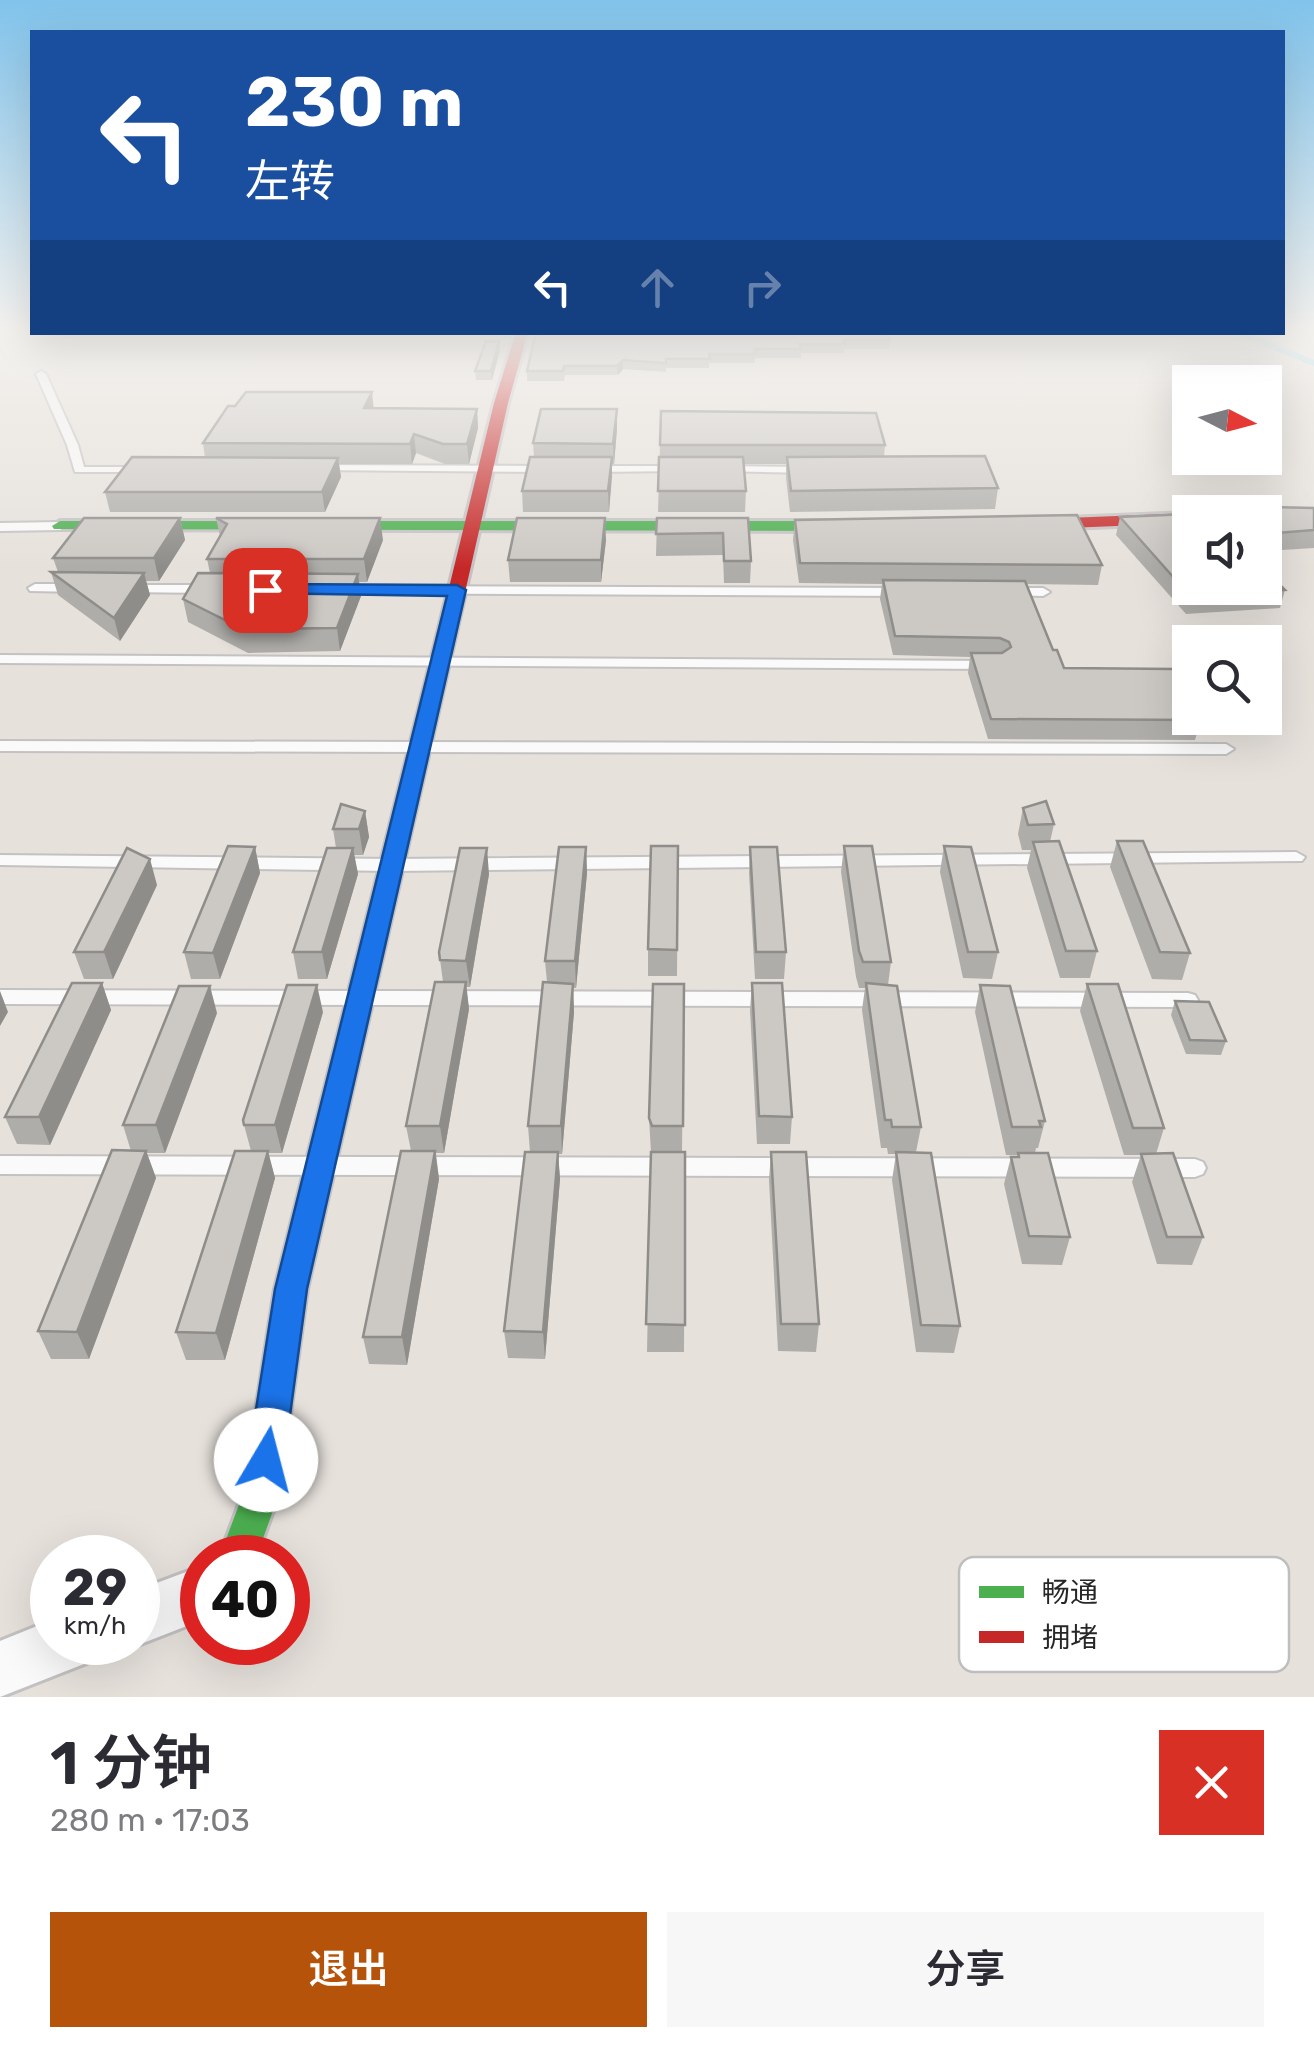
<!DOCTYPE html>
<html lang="zh">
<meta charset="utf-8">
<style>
body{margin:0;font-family:Rubik,"Noto Sans SC",sans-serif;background:#f7f7f7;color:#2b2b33;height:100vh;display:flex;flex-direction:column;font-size:38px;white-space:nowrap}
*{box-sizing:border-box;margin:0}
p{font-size:32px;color:#7c7c81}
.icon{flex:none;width:55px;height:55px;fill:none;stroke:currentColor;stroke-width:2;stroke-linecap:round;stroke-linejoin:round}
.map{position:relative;height:1697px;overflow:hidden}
.details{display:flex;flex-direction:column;background:#fff;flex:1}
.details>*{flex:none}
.hud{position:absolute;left:30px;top:30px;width:1255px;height:305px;border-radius:0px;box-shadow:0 10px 40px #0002;background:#1a4fa0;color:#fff;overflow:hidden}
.needle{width:65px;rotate:96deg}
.tools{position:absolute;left:1172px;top:365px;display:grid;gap:20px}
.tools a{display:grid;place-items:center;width:110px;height:110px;border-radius:0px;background:#fff;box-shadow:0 10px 40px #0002;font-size:50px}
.speed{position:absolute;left:30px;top:1535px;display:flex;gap:20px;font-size:50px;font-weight:700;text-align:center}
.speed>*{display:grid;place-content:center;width:130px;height:130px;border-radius:50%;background:#fff;box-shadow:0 10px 40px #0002;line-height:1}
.speed small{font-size:25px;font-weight:400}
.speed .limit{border:15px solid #d22;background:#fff;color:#111}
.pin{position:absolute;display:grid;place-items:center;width:85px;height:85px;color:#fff;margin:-42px;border-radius:20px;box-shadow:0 5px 15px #0006}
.me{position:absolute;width:110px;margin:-55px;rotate:8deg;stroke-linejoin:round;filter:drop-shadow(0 0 8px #0008)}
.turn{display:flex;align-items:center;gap:35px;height:210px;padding:0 50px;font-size:45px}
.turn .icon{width:130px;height:130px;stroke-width:2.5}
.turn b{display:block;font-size:70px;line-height:85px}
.lanes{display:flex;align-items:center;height:95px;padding:0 50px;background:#0003;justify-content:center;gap:50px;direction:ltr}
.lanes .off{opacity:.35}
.round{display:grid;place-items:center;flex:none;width:105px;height:105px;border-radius:0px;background:#f7f7f7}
.overview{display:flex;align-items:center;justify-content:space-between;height:170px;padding:0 50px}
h1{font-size:60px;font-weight:600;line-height:75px}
.primary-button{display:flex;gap:20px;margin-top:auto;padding:20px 50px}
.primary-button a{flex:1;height:115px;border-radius:0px;background:#b45309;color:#fff;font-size:40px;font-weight:600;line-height:115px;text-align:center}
.primary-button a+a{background:#f7f7f7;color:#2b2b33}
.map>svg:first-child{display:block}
</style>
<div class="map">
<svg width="1314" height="1697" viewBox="0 0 1314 1697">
<rect width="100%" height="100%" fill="#e6e1db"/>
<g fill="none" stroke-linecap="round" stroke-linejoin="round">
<polyline stroke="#88d9ef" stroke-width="6" points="1237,332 1314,363"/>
<g stroke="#c3c1c2" stroke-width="4">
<g id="lane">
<polygon points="41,371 46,374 78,445 84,467 146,467 152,470 150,472 75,472 67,445 36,374"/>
<polygon points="317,465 551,466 557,469 551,472 313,470 311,468"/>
<polygon points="681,466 687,469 685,471 592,472 586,469 592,466"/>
<polygon points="722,466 806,467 812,470 806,473 718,471 716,469"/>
<polygon points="0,523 60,522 66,526 60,530 0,531"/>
<polygon points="35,584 80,584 87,588 80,592 30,591 28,588"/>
<polygon points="126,585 210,585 217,589 210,593 121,592 121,586"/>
<polygon points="341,586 905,588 912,592 905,596 336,593 336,587"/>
<polygon points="1006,588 1043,588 1050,592 1043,596 1001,595 1001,589"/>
<polygon points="0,655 992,661 999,665 992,669 0,663"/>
<polygon points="0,741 1226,744 1234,749 1226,754 0,751"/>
<polygon points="1296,852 1305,857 1302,861 392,871 0,865 0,855 392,859"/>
<polygon points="0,990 1188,993 1195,995 1198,1000 1195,1005 1188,1007 0,1004"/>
<polygon points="0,1156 1195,1159 1203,1162 1206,1168 1203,1174 1195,1177 0,1174"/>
</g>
</g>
<g stroke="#c3c1c2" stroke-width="6">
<g id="street">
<polygon points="202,1566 202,1620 138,1645 133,1642 138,1642 138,1590"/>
<polygon points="52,1620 52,1642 97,1642 89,1662 0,1697 0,1641"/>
</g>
</g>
<g stroke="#c3c1c2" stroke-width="6">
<g id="fast">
<polygon points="60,521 856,521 864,526 856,531 54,529 52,526"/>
<polygon points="445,636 454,641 307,1289 279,1494 256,1558 219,1558 243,1494 275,1289 436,641"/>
</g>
</g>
<g stroke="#c3c1c2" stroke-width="6">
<g id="jam">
<polygon points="516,332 528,332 508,403 454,641 445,646 436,641 494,403"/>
<polygon points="1190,513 1190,523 1018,530 1010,525 1018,520"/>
</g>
</g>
<use href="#lane" fill="#fbfafa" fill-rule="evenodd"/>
<use href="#street" fill="#fbfafa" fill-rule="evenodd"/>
<use href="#fast" fill="#4caf50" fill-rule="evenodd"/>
<use href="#jam" fill="#c62828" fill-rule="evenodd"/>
</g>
<g fill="#afada9">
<polygon points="536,332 890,340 889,349 844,349 844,353 801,353 801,358 755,358 755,363 709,363 709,368 666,368 666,372 623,369 618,375 565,375 564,381 527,381 527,371"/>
<polygon points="500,350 492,380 476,380 475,371"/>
<polygon points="374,408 477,409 478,428 469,464 445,464 416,453 412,464 339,464 341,477 325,512 110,512 105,492 205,458 203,443"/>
<polygon points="661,411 885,445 884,457 998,488 995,509 790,512 786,478 786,464 744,464 746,491 745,512 658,512"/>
<polygon points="617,429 614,464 612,464 609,512 523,512 522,491 534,457 533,443"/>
<polygon points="1314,508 1314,548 1265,551 1265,512"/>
<polygon points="1120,517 1285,590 1280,608 1186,614 1116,535"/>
<polygon points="180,518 185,540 159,581 146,581 150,595 120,641 58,595 51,572 58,572 53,558"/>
<polygon points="216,518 383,540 367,582 359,582 361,596 340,651 248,653 188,622 183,599 210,573 207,559 220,536"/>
<polygon points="657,518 748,518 751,561 750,583 724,583 723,555 656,556"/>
<polygon points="795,520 1102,565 1098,585 1026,584 1053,650 1064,668 1201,720 1195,740 988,739 968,673 970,657 893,655 880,599 882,584 799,583 793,540"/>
<polygon points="606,540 601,582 510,582 508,560"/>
<polygon points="1023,808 1054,824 1050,842 1097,951 1090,978 1060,978 1027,868 1031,850 1022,850 1018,834"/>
<polygon points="365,811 369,837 363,855 354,855 358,874 327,979 298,979 293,952 336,848 333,829"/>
<polygon points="1117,841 1190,953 1182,980 1152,979 1110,867"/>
<polygon points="678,846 677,976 648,976 648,949"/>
<polygon points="844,846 891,962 888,985 921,1127 916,1152 960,1326 954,1353 916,1352 892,1180 896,1154 888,1154 887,1148 881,1148 862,1010 865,988 859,988 856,977 841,872"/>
<polygon points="944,846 998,952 992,979 963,978 940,872"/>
<polygon points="255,847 260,873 220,979 191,979 184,952"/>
<polygon points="586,847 587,873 576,988 573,988 574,1012 562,1154 558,1154 560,1179 545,1359 508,1358 504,1331 530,1152 528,1126 547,982 545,961"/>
<polygon points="750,847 786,952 784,979 755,979 749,873"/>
<polygon points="489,874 470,987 466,987 469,1009 444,1153 436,1153 439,1179 407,1365 369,1364 363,1337 411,1151 406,1126 443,982 439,952"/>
<polygon points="157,885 113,979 84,979 74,952"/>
<polygon points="102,983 111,1010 50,1145 17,1144 5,1117"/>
<polygon points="752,983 792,1117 790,1144 757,1144 750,1010"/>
<polygon points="684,984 682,1152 685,1152 684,1352 647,1352 651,1152 649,1118"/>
<polygon points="1087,984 1164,1128 1156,1154 1203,1237 1192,1265 1157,1264 1132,1182 1141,1155 1124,1155 1080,1011"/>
<polygon points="980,985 1045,1121 1038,1148 1036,1148 1035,1153 1070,1237 1062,1265 1022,1264 1004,1184 1011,1157 1017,1157 1018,1155 1006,1155 975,1012"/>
<polygon points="1175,1001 1226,1041 1221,1055 1186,1054 1171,1015"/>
<polygon points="323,1012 282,1153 268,1153 275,1178 225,1360 186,1360 176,1332 251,1151 244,1125"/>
<polygon points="217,1013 165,1153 147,1153 156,1178 89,1359 51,1359 38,1331 131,1151 123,1125"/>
<polygon points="771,1152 819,1324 816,1352 778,1351 769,1180"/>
</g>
<g fill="#8f8d8a">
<polygon points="499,341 500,350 492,380 491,371"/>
<polygon points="623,360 623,369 618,375 617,366"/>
<polygon points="372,392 374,411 364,408"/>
<polygon points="477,409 478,428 469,464 467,444"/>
<polygon points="617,409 617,429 614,464 613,444"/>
<polygon points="414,434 416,453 412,464 410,444"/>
<polygon points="612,457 612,477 609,512 608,491"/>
<polygon points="338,458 341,477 325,512 322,492"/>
<polygon points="180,518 185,540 159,581 154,558"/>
<polygon points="380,518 383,540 367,582 364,559"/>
<polygon points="605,518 606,540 601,582 601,560"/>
<polygon points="144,573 150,595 120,641 114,618"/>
<polygon points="358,574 361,596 340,651 337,628"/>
<polygon points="365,811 369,837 363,855 359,829"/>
<polygon points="255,847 260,873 220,979 213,953"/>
<polygon points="586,847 587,873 576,988 575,961"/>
<polygon points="353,848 358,874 327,979 322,952"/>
<polygon points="487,848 489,874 470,987 466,961"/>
<polygon points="150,859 157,885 113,979 104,952"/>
<polygon points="466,982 469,1009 444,1153 440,1126"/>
<polygon points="102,983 111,1010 50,1145 39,1117"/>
<polygon points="573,984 574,1012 562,1154 561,1126"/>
<polygon points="317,985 323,1012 282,1153 275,1125"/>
<polygon points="210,986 217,1013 165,1153 156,1125"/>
<polygon points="0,991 8,1012 0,1026"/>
<polygon points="146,1151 156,1178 89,1359 77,1332"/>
<polygon points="268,1151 275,1178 225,1360 216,1333"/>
<polygon points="435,1151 439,1179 407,1365 402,1337"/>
<polygon points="558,1152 560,1179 545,1359 543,1332"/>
</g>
<g fill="#ccc9c5" stroke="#8f8d8a" stroke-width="2.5">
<polygon points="536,332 887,332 890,340 844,340 845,344 800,344 801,349 755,349 755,354 709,354 710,359 666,359 666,363 623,360 617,366 564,366 563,371 527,371"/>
<polygon points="486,341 499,341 491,371 475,371"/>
<polygon points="246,392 372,392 364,408 477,409 467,444 443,444 414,434 410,444 203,443 228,406 235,406"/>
<polygon points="541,409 617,409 613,444 533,443"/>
<polygon points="661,411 876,413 885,445 660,445"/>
<polygon points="985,456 998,488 791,491 787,457"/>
<polygon points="132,457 338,458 322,492 105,492"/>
<polygon points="530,457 612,457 608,491 522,491"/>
<polygon points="659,457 743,457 746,491 658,491"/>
<polygon points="1228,506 1314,508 1314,530 1265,534 1265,512 1195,512 1198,508"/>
<polygon points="1190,514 1190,588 1265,588 1265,570 1285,590 1190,596 1120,517"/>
<polygon points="1077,515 1102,565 800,563 795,520"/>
<polygon points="84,518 180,518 154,558 53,558"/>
<polygon points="216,518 380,518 364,559 207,559 227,524"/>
<polygon points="517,518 605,518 601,560 508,560"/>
<polygon points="657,518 748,518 751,561 724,561 723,533 656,534"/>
<polygon points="51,572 144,573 114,618"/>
<polygon points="198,573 358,574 337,628 243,629 183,599"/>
<polygon points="883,580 1025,581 1053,650 1057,650 1064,668 1174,669 1190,699 1190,718 1200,718 1201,720 991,719 971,653 1002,653 1011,647 1009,642 1000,638 895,636"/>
<polygon points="1046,801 1054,824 1028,825 1023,808"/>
<polygon points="341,804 365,811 359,829 333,829"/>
<polygon points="1059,841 1097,951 1066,951 1033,842"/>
<polygon points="1117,841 1143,841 1190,953 1160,952"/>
<polygon points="228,846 255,847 213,953 184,952"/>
<polygon points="651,846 678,846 677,950 648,949"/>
<polygon points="844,846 872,846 891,962 863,962 859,951"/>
<polygon points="944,846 971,847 998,952 968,952"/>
<polygon points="559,847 586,847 575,961 545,961"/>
<polygon points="750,847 777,847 786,952 756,952"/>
<polygon points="127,848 150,859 104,952 74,952"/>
<polygon points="327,848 353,848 322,952 293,952"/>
<polygon points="460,848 487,848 466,961 440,960 439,952"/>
<polygon points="435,982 466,982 440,1126 406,1126"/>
<polygon points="543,982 573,984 561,1126 528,1126"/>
<polygon points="72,983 102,983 39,1117 5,1117"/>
<polygon points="752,983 782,983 792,1117 759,1116"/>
<polygon points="866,983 897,986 921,1127 892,1127 891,1120 885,1120"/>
<polygon points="653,984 684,984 683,1126 652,1126 649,1118"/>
<polygon points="1087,984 1118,984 1164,1128 1133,1128"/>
<polygon points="287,985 317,985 275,1125 244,1125 243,1120"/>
<polygon points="980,985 1010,986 1045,1121 1039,1121 1041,1127 1012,1127"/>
<polygon points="179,986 210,986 156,1125 123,1125"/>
<polygon points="1175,1001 1209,1002 1226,1041 1190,1040"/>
<polygon points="112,1150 146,1151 77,1332 38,1331"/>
<polygon points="235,1151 268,1151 216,1333 176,1332"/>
<polygon points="401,1151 435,1151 402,1337 363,1337"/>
<polygon points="525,1152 558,1152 543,1332 504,1331"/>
<polygon points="651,1152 685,1152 685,1325 646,1324"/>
<polygon points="771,1152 806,1152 819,1324 781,1324"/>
<polygon points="896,1152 931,1153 960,1326 921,1325"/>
<polygon points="1018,1153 1048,1153 1070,1237 1029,1236 1011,1157 1019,1157"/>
<polygon points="1173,1153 1203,1237 1167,1237 1141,1154"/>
</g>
<linearGradient id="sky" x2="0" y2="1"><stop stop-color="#81c3eb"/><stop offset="0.58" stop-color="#f4f2ef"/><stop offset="1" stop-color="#f4f2ef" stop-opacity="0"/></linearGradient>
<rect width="1314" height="568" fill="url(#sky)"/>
<polygon fill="#1a73e8" stroke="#114b97" stroke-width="2.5" points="265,584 457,585 466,590 307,1289 284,1460 278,1472 266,1477 254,1472 248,1460 275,1289 447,596 259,593 259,586"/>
<rect x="959" y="1557" width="330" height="115" rx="15" fill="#fff" stroke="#bebebe" stroke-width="2.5"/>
<rect x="979" y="1586" width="45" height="12" fill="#4caf50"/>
<rect x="979" y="1631" width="45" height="12" fill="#c62828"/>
<g font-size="28" fill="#272727">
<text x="1042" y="1602">畅通</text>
<text x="1042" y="1647">拥堵</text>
</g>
</svg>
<div class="tools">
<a><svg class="needle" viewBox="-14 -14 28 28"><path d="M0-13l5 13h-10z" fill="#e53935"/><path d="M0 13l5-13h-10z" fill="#7c7c81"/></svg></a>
<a><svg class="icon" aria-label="sound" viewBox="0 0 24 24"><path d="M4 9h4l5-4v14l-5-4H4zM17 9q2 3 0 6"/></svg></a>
<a><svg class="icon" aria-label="search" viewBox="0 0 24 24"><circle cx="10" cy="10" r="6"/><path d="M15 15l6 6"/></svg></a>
</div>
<div class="speed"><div>29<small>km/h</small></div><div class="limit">40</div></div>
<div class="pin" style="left:265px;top:590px;background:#d93025"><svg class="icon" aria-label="arrive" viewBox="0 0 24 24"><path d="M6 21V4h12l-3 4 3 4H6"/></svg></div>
<svg class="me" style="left:266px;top:1460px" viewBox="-20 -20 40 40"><circle r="19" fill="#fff"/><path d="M0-13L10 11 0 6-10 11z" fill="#1a73e8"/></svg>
<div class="hud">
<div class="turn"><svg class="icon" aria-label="left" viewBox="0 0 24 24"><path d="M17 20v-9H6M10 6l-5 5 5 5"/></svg><div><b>230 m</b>左转</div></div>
<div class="lanes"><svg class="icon" aria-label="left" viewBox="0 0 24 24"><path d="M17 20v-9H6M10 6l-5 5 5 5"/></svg><svg class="icon off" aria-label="ahead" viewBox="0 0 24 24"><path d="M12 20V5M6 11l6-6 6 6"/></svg><svg class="icon off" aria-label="right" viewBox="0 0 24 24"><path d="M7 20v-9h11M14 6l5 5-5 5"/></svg></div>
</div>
</div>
<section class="details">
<div class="overview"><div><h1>1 分钟</h1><p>280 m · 17:03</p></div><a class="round" style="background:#d93025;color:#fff"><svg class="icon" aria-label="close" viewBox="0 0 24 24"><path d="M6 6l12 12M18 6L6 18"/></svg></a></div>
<div class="primary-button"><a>退出</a><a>分享</a></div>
</section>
